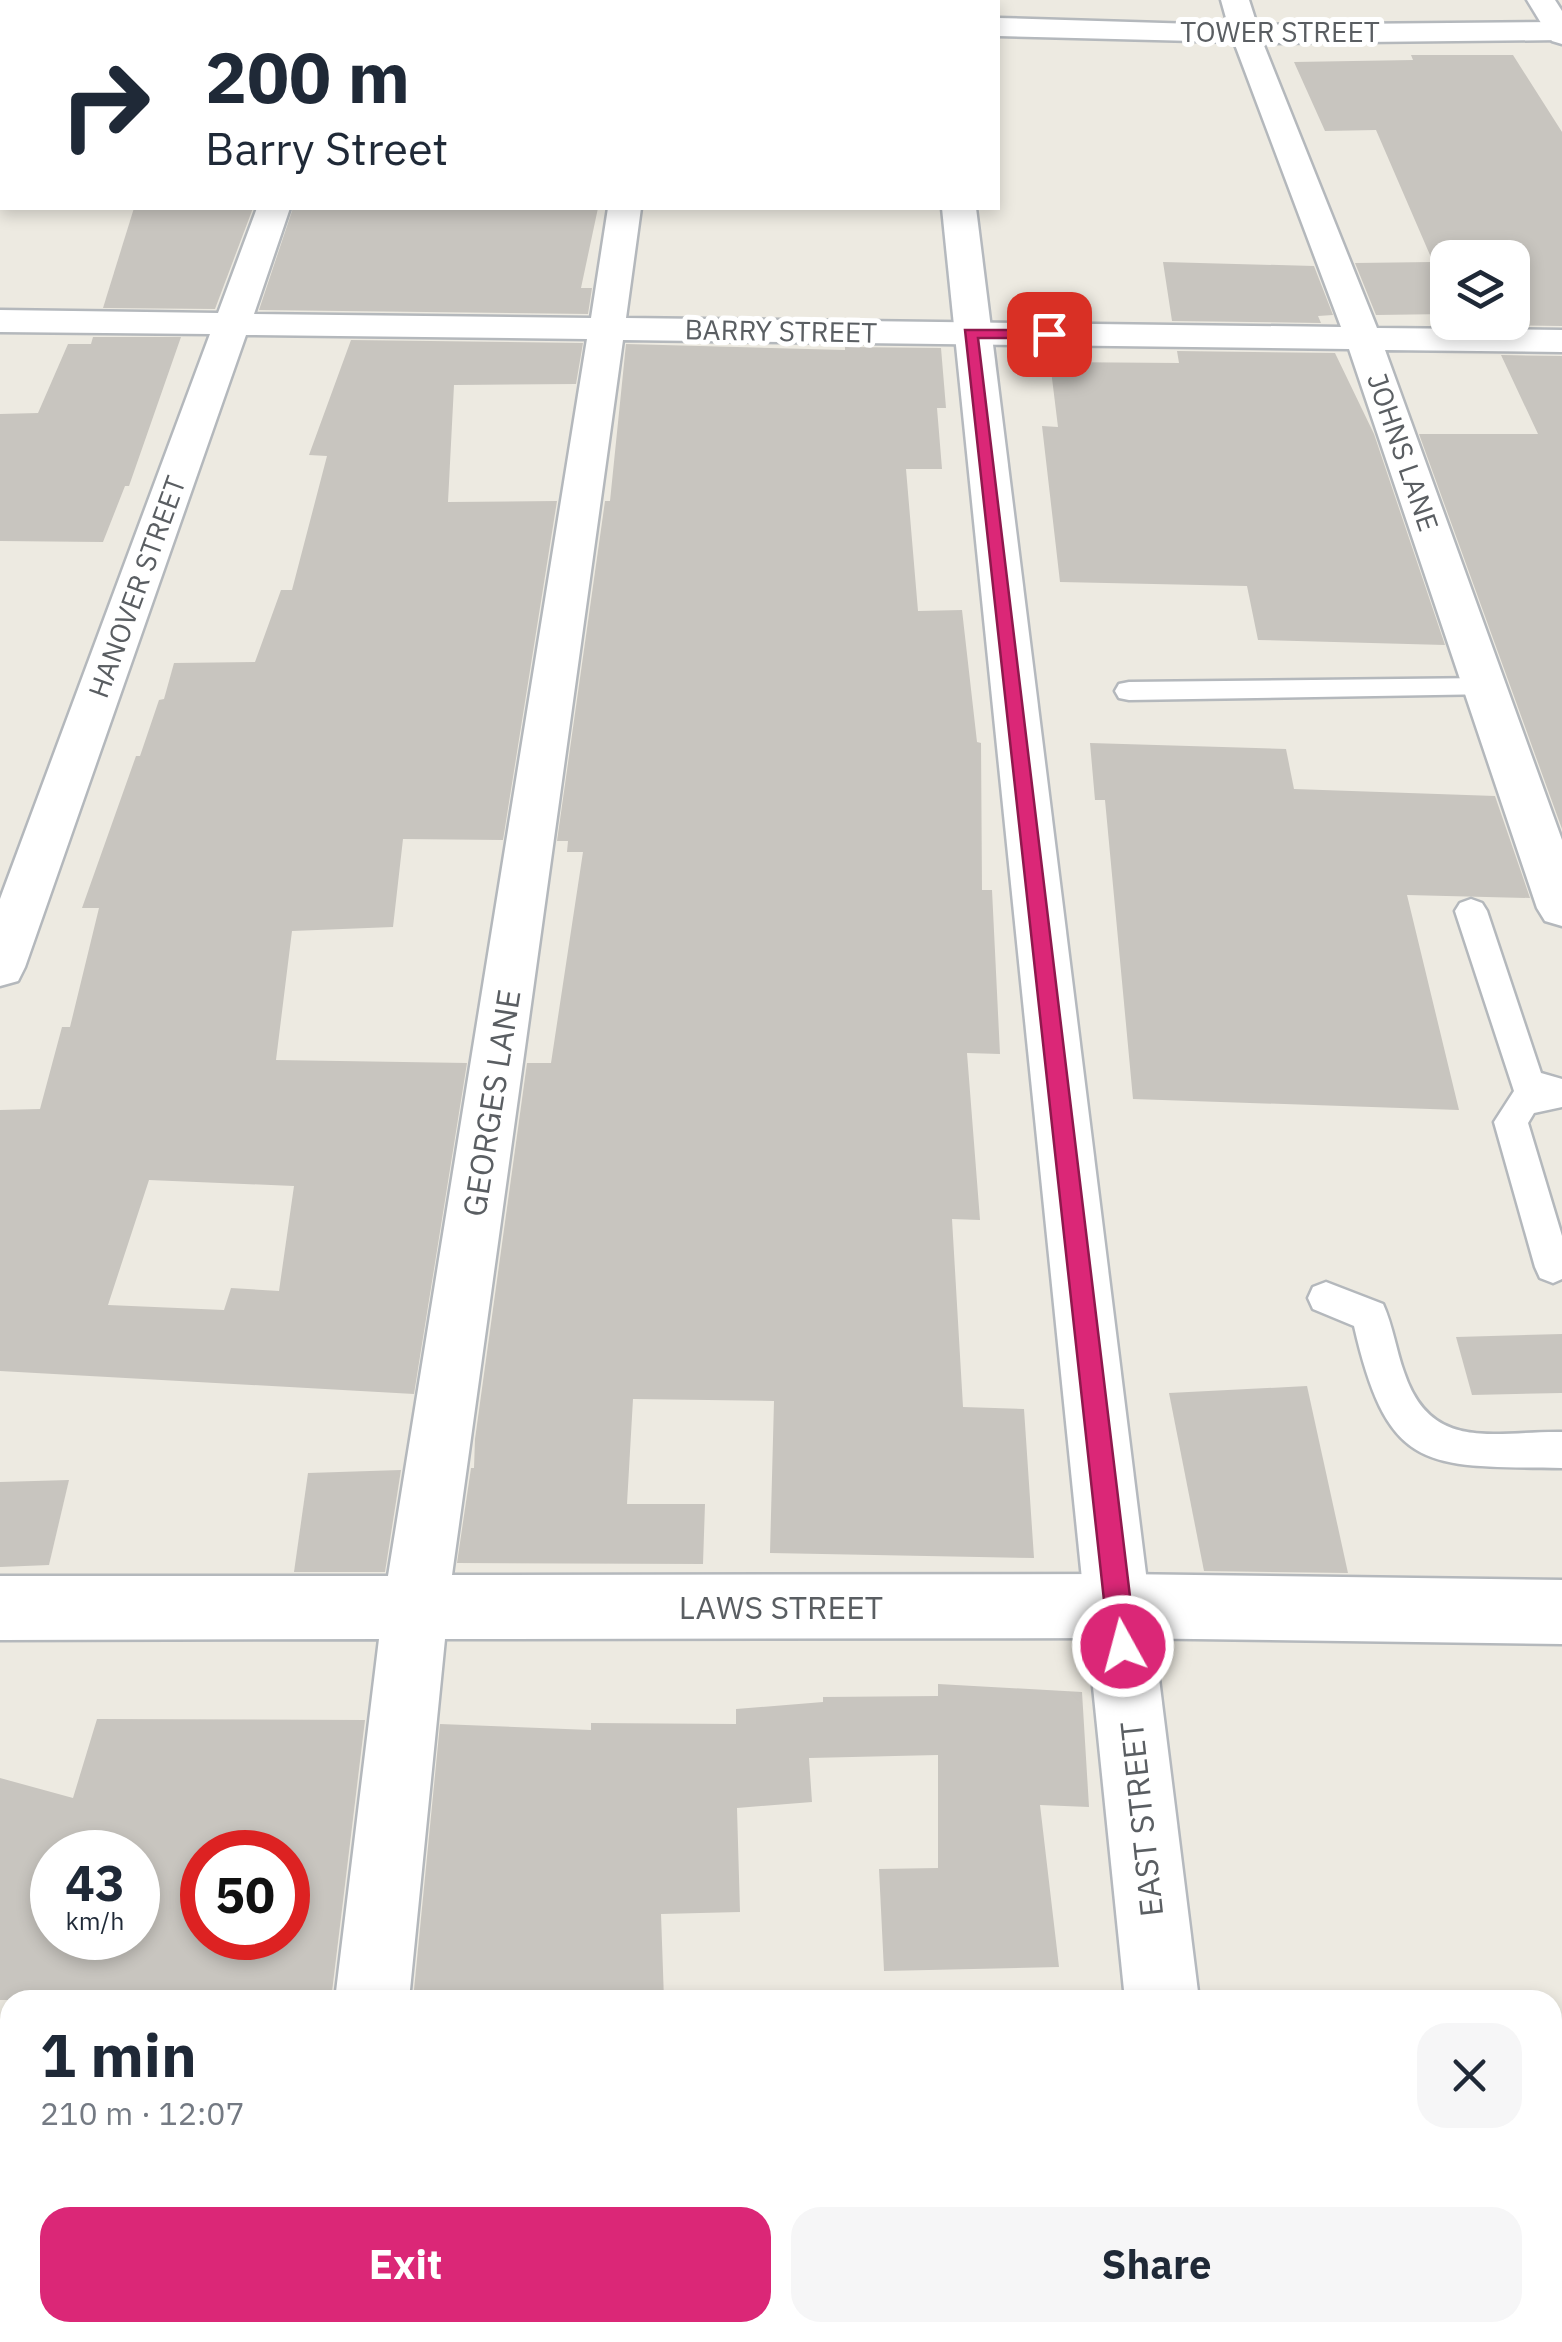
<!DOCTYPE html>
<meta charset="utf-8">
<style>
body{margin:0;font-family:"IBM Plex Sans",sans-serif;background:#f6f6f7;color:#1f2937;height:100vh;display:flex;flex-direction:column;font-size:38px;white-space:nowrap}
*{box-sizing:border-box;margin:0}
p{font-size:32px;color:#747a83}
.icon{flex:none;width:55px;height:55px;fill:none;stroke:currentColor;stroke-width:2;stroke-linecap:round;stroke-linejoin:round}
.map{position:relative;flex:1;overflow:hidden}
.side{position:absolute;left:0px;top:1990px;width:1562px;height:352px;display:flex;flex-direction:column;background:#fff;border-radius:30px 30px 0 0;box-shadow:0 5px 15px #0003}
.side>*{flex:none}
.top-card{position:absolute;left:0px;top:0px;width:1000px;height:210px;box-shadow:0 5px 15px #0003;background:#fff;color:#1f2937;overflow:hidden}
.tools{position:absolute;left:1430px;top:240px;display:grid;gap:20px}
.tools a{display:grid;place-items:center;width:100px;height:100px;border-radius:20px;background:#fff;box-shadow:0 5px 15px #0003;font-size:50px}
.speed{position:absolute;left:30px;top:1830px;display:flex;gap:20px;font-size:50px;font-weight:700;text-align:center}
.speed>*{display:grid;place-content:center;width:130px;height:130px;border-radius:50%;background:#fff;box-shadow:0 5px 15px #0003;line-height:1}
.speed small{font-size:25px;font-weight:400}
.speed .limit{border:15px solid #d22;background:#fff;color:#111}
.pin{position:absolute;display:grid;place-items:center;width:85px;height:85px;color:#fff;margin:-42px;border-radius:20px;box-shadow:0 5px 15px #0006}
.me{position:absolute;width:110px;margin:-55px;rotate:353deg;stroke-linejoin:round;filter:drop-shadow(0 0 8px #0008)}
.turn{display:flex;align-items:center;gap:35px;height:210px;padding:0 40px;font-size:45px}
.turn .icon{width:130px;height:130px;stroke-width:2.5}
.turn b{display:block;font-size:70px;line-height:85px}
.round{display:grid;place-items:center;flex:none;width:105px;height:105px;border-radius:30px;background:#f6f6f7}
.headline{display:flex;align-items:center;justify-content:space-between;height:170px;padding:0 40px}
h1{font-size:60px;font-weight:700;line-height:75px}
.button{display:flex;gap:20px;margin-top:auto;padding:20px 40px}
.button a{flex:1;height:115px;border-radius:30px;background:#db2777;color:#fff;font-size:40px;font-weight:700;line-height:115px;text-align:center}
.button a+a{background:#f6f6f7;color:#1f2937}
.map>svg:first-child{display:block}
</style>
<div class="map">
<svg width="1562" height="2342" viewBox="0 0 1562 2342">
<rect width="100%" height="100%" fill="#edeae1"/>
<g fill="#c8c5bf" fill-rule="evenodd">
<polygon points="1411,55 1513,55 1562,132 1562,326 1488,325 1487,322 1512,322 1512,258 1448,258 1448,314 1376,315 1355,263 1433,262 1376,130 1325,131 1294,62 1413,60"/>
<polygon points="134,208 253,208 215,309 103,308"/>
<polygon points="293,208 598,208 581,288 592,288 588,314 259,310"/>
<polygon points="1163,262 1314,266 1333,315 1318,316 1321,323 1172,321"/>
<polygon points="93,337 181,337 129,486 125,486 103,542 0,541 0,414 38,413 68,344 91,344"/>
<path d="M 351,340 L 583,343 L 576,384 L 454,385 L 448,502 L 557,501 L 503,840 L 403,839 L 393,927 L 292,931 L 276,1060 L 467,1063 L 414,1394 L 0,1371 L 0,1110 L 40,1109 L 62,1027 L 70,1027 L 99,908 L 82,908 L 136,756 L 140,756 L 159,700 L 164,699 L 174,663 L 255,662 L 281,590 L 292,590 L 327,456 L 309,455 ZM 149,1180 L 294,1186 L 279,1291 L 231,1288 L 224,1310 L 108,1305 Z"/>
<polygon points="626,344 845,350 845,347 941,348 946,408 937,408 942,469 906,469 918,611 962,610 977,742 981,743 982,890 992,890 1000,1054 967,1053 980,1220 952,1219 963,1407 1024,1409 1034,1558 770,1553 774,1401 633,1399 627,1504 705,1504 703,1564 457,1563 471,1468 474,1468 475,1439 527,1063 551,1063 583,852 567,852 568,841 557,841 605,501 610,501"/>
<polygon points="1177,351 1335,353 1374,434 1445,645 1258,640 1247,586 1060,582 1042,426 1058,427 1050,362 1179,363"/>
<polygon points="1501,355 1562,356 1562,829 1419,434 1538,434"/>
<polygon points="1090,743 1286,749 1294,789 1495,796 1530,898 1407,895 1459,1110 1133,1099 1105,800 1095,800"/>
<polygon points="1562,1334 1562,1393 1472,1395 1456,1337"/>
<polygon points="1307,1386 1348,1573 1204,1571 1169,1393"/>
<polygon points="401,1470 385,1572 294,1572 308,1473"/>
<polygon points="69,1480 49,1565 0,1567 0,1482"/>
<polygon points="938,1684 1082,1692 1089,1807 1040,1805 1059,1967 884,1971 879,1869 938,1868 938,1755 809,1758 812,1802 737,1808 740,1912 661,1914 664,2000 413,2000 440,1724 591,1730 591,1723 736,1724 736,1709 823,1702 823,1697 938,1696"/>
<path d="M 97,1719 L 365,1720 L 331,2000 L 0,2000 L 0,1778 L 73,1798 ZM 52,1852 L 138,1852 L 138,1938 L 52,1938 ZM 202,1852 L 288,1852 L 288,1938 L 202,1938 Z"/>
</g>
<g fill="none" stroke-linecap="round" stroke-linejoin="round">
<g stroke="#b4b8bc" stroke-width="5">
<g id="lane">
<polygon points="1485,678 1495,680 1499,687 1495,694 1129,700 1119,698 1115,691 1119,684 1129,682"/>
<polygon points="1471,899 1482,903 1487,911 1541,1073 1562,1079 1562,1107 1534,1113 1528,1123 1562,1236 1562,1279 1553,1283 1540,1278 1535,1267 1494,1122 1514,1091 1455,911 1460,903"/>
<path d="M 1326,1282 L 1383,1304 C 1393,1326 1396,1350 1404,1372 C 1431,1453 1493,1431 1562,1432 L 1562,1468 C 1426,1466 1388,1474 1354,1326 L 1313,1309 L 1308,1298 L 1313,1287 Z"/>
</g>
</g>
<g stroke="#b4b8bc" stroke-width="5">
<g id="street">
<rect x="638" y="0" width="28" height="2"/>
<polygon points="1221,0 1249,0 1257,25 1562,22 1562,40 1263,43 1377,328 1562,330 1562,352 1385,350 1562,840 1562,926 1545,921 1537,908 1349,349 623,340 452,1575 1118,1574 1562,1580 1562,1644 1118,1638 445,1639 409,2000 335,2000 379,1639 0,1640 0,1576 388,1576 587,339 246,335 25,967 18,981 0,986 0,899 210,334 0,332 0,310 218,313 257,208 290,208 254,314 591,318 608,208 641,208 626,318 1341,327 1234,42 998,36 998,18 1228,25"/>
<rect x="0" y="16" width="2" height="18"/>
<polygon points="293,2332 375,2332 374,2342 292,2342"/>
</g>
</g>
<g stroke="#b5b9be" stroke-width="5">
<g id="secondary">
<rect x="926" y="0" width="28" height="2"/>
<polygon points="1527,0 1555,0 1562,11 1562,44 1552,41"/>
<polygon points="942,208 976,208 1199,2000 1125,2000"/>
<polygon points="1158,2332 1240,2332 1241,2342 1159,2342"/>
</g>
</g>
<use href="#lane" fill="#fff" fill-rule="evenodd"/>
<use href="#street" fill="#fff" fill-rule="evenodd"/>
<use href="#secondary" fill="#fff" fill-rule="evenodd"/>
</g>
<polygon fill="#db2777" stroke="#8e194d" stroke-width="2.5" points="965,330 1049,330 1056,334 1049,338 978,338 1136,1646 1132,1655 1123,1659 1113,1655 1109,1646"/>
<g text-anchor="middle" stroke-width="10" stroke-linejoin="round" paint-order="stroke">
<g font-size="28" fill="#5a5e62" stroke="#fff">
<text x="1280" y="42">TOWER STREET</text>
<text transform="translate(781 331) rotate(1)" y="10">BARRY STREET</text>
<text transform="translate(1403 452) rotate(71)" y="10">JOHNS LANE</text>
<text transform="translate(137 587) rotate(-70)" y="10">HANOVER STREET</text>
</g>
<g font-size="32" fill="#5a5e62" stroke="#fff">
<text transform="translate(492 1103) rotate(-81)" y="11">GEORGES LANE</text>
<text x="781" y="1619">LAWS STREET</text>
<text transform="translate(1142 1819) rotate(-96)" y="11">EAST STREET</text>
</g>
</g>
</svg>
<div class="tools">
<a><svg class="icon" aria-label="layers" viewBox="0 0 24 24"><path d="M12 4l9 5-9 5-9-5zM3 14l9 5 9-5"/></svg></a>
</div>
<div class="speed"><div>43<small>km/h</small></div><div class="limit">50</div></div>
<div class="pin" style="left:1049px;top:334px;background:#d93025"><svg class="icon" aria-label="arrive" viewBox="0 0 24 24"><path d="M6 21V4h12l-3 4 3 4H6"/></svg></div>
<svg class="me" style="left:1123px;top:1646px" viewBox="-20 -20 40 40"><circle r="17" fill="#db2777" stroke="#fff" stroke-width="3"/><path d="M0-11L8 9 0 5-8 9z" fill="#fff"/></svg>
<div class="top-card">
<div class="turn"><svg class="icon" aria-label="right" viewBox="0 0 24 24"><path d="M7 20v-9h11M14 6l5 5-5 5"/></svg><div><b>200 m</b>Barry Street</div></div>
</div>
<section class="side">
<div class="headline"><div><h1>1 min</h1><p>210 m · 12:07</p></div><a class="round"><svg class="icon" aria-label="close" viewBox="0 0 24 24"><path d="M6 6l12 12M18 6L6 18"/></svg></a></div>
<div class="button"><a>Exit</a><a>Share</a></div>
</section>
</div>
